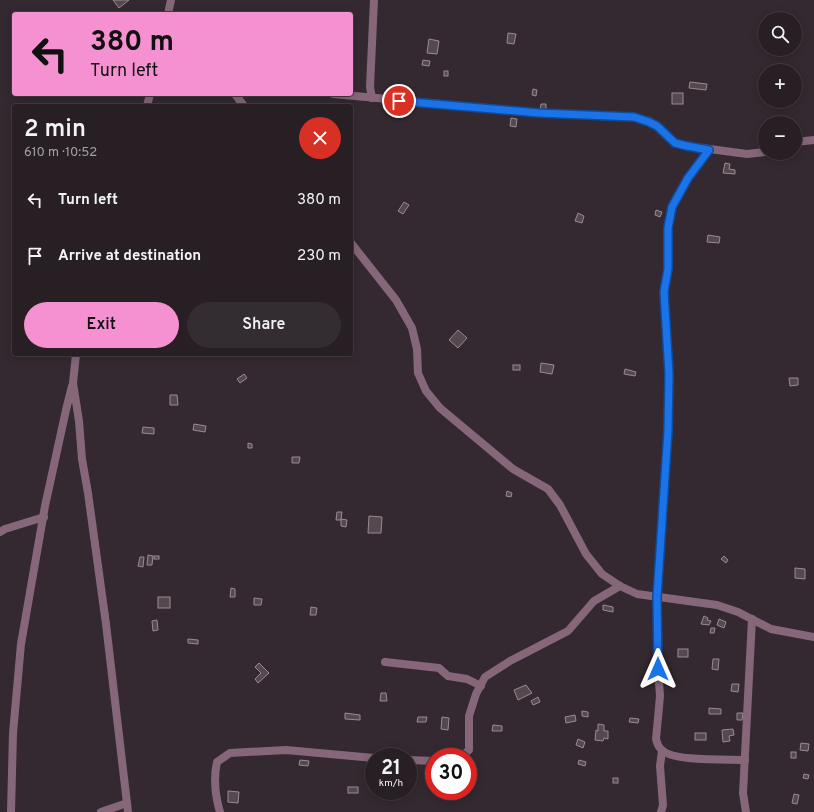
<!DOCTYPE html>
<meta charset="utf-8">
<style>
body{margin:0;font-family:Overpass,sans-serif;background:#332c31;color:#f1f3f6;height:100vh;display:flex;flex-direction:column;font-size:15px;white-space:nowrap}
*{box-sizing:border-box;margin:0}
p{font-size:13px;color:#a4a2a6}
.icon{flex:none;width:22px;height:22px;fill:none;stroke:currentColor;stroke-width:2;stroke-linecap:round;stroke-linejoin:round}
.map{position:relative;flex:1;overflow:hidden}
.drawer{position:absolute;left:12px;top:104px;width:341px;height:252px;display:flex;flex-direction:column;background:#271f24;border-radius:4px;box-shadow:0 2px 10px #0003,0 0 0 1px #433d41}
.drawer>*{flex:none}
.top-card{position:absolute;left:12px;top:12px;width:341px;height:84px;border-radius:4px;box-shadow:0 2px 10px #0003,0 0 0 1px #433d41;background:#f590d1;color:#111;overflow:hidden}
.buttons{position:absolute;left:758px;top:12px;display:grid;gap:8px}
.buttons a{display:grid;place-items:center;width:44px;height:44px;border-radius:50%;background:#271f24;box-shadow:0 2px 10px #0003,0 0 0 1px #433d41;font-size:20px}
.speed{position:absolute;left:365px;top:748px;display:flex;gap:8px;font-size:20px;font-weight:700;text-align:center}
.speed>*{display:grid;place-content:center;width:52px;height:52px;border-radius:50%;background:#271f24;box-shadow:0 2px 10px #0003,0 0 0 1px #433d41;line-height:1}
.speed small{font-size:10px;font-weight:400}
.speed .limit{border:6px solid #d22;background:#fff;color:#111}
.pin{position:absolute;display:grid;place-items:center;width:34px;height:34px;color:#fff;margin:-17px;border:2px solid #fff;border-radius:50%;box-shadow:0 1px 4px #0007}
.me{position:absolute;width:44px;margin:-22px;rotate:0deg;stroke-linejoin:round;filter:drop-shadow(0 0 3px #0008)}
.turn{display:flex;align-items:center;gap:14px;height:84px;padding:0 12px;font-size:18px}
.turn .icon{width:52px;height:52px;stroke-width:2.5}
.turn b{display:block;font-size:28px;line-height:34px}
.round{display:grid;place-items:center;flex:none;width:42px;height:42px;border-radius:21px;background:#332c31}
.head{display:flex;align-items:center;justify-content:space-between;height:68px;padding:0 12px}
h1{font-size:24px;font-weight:600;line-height:30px}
.button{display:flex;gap:8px;margin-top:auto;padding:8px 12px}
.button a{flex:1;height:46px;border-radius:24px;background:#f590d1;color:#111;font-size:16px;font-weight:600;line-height:46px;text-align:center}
.button a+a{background:#332c31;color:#f1f3f6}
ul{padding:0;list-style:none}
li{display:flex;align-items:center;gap:12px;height:56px;padding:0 12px}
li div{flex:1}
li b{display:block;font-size:15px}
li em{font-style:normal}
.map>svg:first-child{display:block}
</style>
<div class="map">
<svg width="814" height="812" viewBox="0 0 814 812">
<rect width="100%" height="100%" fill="#342930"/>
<g fill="#554950" stroke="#998b93">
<polygon points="113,0 129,0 119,8"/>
<polygon points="795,22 799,22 797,31 795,31"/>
<polygon points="508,33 516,34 514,44 507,43"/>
<polygon points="429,39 439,41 437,54 427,53"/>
<polygon points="423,60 430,61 429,66 422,65"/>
<rect x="444" y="71" width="4" height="5"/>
<polygon points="690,82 707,84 706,90 689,88"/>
<polygon points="533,89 537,90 536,96 532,95"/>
<rect x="672" y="93" width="11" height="11"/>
<polygon points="541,104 546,104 546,111 540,111"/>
<polygon points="511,118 517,119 516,127 510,126"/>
<polygon points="725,163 730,164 729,169 735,170 735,174 723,173"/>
<polygon points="404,202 409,205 403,214 398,211"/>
<polygon points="656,210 662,212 660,217 655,215"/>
<polygon points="578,213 584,216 582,223 575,221"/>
<polygon points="708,235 720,237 719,243 707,242"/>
<polygon points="458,330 467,338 458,348 449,340"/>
<polygon points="541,363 554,365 552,374 540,372"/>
<rect x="513" y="365" width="7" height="5"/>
<polygon points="625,369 636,372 635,376 624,374"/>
<polygon points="244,374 247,378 240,383 237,379"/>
<polygon points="789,378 798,378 798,385 790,386"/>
<polygon points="170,395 177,395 178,405 170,405"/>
<polygon points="194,424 206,426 205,432 193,430"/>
<polygon points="143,427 154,428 154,434 142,433"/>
<polygon points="248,443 252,444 252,448 248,448"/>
<polygon points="292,457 300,457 299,463 292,463"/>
<polygon points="507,491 512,493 511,497 506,496"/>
<polygon points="337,512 342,512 341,520 336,520"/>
<polygon points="369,516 382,517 381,533 368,533"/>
<polygon points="341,519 347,520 346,527 341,526"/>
<polygon points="148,555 153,556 152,565 147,565"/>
<rect x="154" y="556" width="5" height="3"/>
<polygon points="724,556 728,560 726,563 721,559"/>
<polygon points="140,557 144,557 143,567 138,566"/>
<polygon points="795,568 805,569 805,579 795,578"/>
<polygon points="231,588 235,589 235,597 230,597"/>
<rect x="158" y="597" width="12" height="11"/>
<polygon points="254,598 262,599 261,605 254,605"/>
<polygon points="603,605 613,607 613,612 603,610"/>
<polygon points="311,607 317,608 316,615 310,615"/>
<polygon points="704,616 708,618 707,620 711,621 709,625 701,624"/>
<polygon points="719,619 726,622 724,628 717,625"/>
<polygon points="157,620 158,630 153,631 152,621"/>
<polygon points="711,628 715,628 714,633 710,633"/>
<polygon points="188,639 198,640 198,644 188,643"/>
<rect x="678" y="649" width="10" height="8"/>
<polygon points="713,659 719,659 718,670 712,669"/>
<polygon points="259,663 269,673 258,683 255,679 261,673 255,667"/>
<polygon points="732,684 739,684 738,692 731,691"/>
<polygon points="526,685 532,693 518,700 514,690"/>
<polygon points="381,693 386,693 387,701 380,701"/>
<polygon points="538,697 540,702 533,705 531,701"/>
<polygon points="709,708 721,709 721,714 709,714"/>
<polygon points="582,711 588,712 588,717 582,716"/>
<polygon points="345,713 360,715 360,720 345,719"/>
<polygon points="737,713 743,713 742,720 737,720"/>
<polygon points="575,715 576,721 566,723 565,717"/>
<polygon points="418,717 427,717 426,722 417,722"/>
<polygon points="442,717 449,718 448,730 441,729"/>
<polygon points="630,718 639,719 638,723 629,722"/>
<polygon points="598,724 604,725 604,731 608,731 608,739 604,738 603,741 595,740 596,730 598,731"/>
<polygon points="493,725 502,726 502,731 492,731"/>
<polygon points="733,729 734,735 729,736 730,741 723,742 722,730"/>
<rect x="695" y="733" width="11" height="7"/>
<polygon points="578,739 585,742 583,748 576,745"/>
<polygon points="801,743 809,744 808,751 800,750"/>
<rect x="791" y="752" width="5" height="6"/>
<polygon points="300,760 309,761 308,766 299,765"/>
<polygon points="579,760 586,762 585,766 578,764"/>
<polygon points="804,774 809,775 808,779 803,778"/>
<rect x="613" y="778" width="5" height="5"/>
<rect x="348" y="787" width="10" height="6"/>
<polygon points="228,791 239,792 238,803 228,802"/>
<polygon points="387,793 395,793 395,799 387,798"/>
<polygon points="794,794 799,795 797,804 792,803"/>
</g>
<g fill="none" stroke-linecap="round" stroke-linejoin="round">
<g stroke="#86677a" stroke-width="8">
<polyline points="168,14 171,0"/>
<polyline points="235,94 244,106"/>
<polyline points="333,94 539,113 634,117 649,121 657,126 675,143 687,146 747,154 765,152"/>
<polyline points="372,98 370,87 374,0"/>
<polyline points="147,106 150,94"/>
<polyline points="795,142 814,140"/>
<path d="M 709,150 L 688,178 L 672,207 L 668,228 L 668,269 L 664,292 L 669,374 L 668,431 L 657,597 L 658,669 L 660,696 L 656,739 C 657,743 659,748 662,750 C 674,762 727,759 745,760"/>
<polyline points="351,243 396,300 412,328 417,349 418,373 426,391 440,408 513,469 548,489 560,505 586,554 602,574 620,586 637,594 717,605 738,612 771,629 814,637"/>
<polyline points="76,354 73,383 79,421 82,459 88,493 106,624 128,812"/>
<polyline points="0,532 5,529 44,517"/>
<polyline points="385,662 439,668 448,676 467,679 481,686"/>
<polyline points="461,757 469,750 469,716 476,694 485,677 510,661 568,631 594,601 620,586"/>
<polyline points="408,760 434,761"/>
<polyline points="11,812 13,733 21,644 45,506 66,410 72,386"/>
<polyline points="101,812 127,803"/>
<path d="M 220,812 C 215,795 213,780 217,762 L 230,753 L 286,750 L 374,758"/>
<polyline points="661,812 663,805 660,766 662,751"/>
<polyline points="746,812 743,793 752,619"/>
</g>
</g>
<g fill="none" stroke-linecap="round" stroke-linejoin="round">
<g stroke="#114b97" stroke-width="10">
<polyline id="route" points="399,101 539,113 634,117 649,122 657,126 675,143 687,146 709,150 688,178 672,207 668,228 668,269 664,292 669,374 668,431 657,597 658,669"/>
</g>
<use href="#route" stroke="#1a73e8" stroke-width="7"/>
</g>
</svg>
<div class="buttons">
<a><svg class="icon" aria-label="search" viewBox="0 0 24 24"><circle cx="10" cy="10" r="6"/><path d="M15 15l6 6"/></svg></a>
<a>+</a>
<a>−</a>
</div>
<div class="speed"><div>21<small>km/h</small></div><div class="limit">30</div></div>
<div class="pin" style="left:399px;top:101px;background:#d93025"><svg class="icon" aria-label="arrive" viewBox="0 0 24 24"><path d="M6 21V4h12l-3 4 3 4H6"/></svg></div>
<svg class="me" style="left:658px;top:669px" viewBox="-20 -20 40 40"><path d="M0-17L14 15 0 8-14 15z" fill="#1a73e8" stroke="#fff" stroke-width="4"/></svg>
<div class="top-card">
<div class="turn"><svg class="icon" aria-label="left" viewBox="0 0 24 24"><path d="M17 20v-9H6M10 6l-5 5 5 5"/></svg><div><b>380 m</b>Turn left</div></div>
</div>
<section class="drawer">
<div class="head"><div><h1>2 min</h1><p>610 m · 10:52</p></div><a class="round" style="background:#d93025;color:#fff"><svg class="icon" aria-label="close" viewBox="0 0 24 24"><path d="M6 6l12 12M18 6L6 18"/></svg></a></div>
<ul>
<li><svg class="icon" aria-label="left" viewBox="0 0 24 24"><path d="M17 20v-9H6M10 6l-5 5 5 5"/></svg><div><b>Turn left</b></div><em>380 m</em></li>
<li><svg class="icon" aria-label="arrive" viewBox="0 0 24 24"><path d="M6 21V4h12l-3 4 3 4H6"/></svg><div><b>Arrive at destination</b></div><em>230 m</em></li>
</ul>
<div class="button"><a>Exit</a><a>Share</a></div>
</section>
</div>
